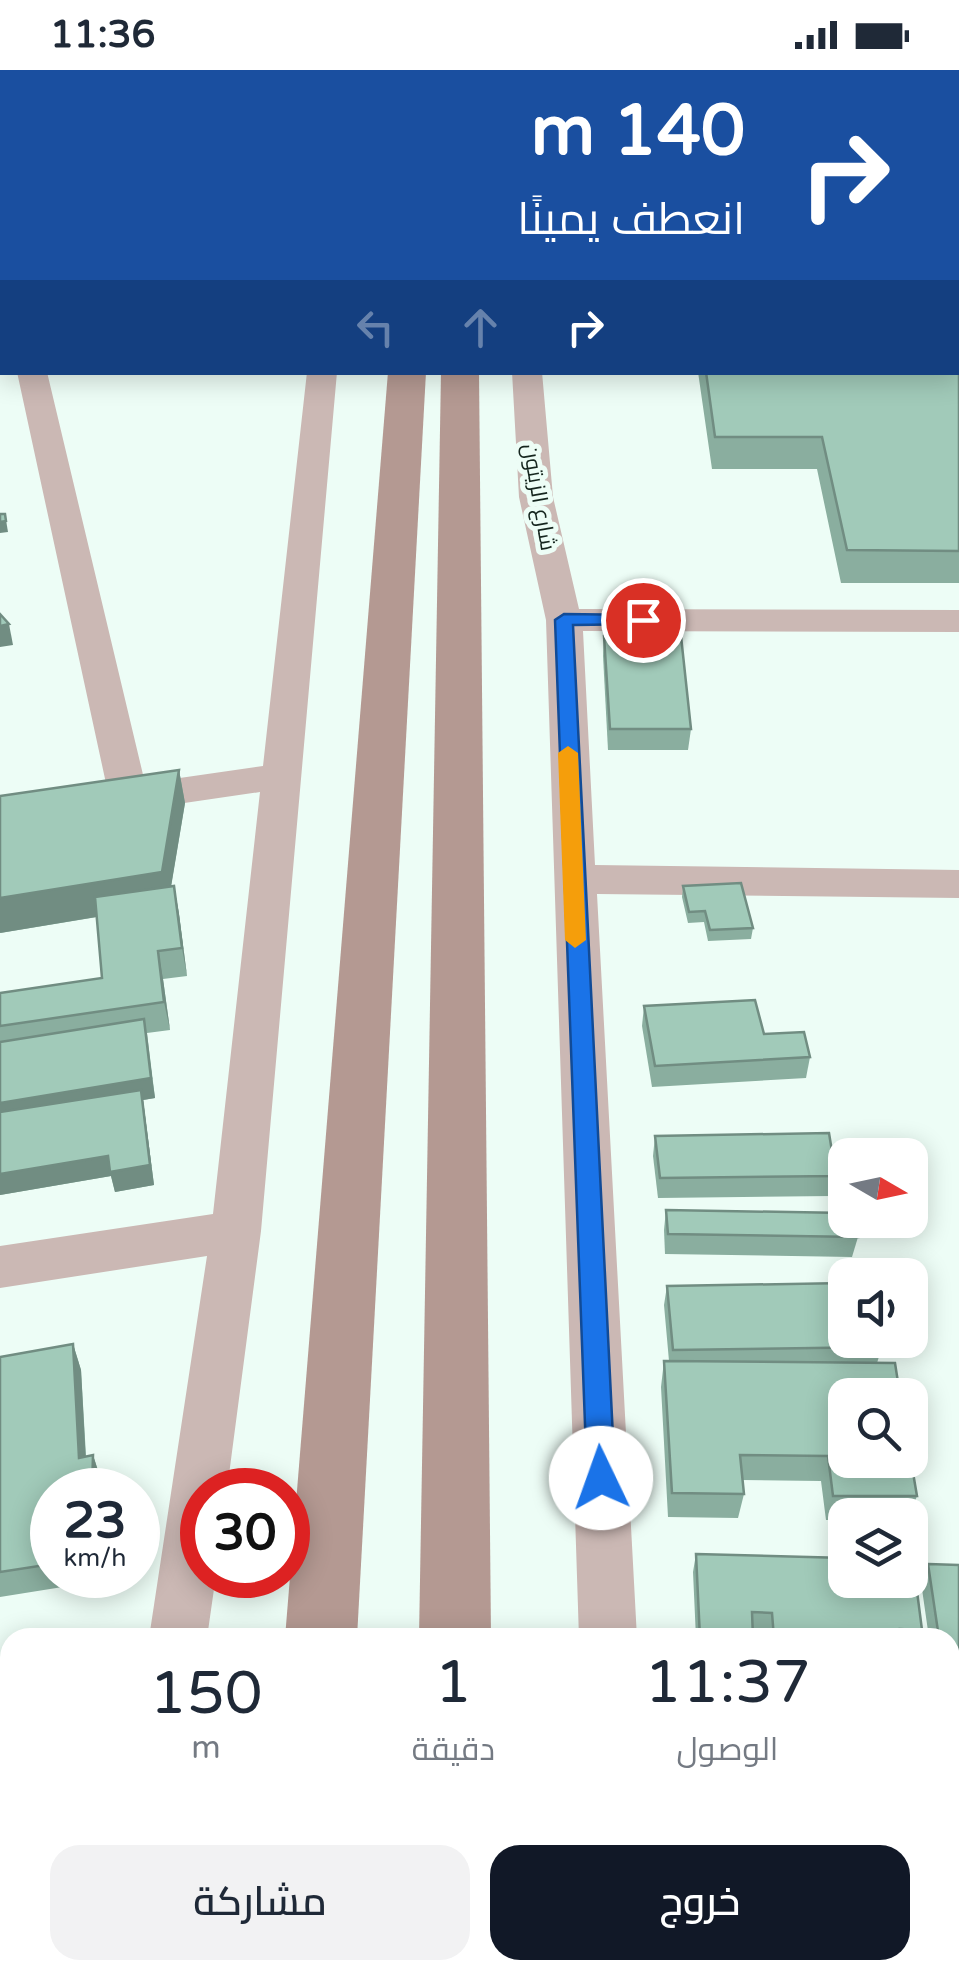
<!DOCTYPE html>
<html lang="ar">
<meta charset="utf-8">
<style>
body{margin:0;font-family:"Varela Round",Cairo,sans-serif;background:#f2f2f3;color:#1f2937;direction:rtl;height:100vh;display:flex;flex-direction:column;font-size:38px;white-space:nowrap}
*{box-sizing:border-box;margin:0}
p{font-size:32px;color:#747a83}
.icon{flex:none;width:55px;height:55px;fill:none;stroke:currentColor;stroke-width:2;stroke-linecap:round;stroke-linejoin:round}
.map{position:relative;flex:1;overflow:hidden;direction:ltr}
.sheet{position:absolute;left:0px;top:1558px;width:960px;height:352px;display:flex;flex-direction:column;background:#fff;border-radius:30px 30px 0 0;box-shadow:0 5px 25px #0003;direction:rtl}
.sheet>*{flex:none}
.top-card{position:absolute;left:0px;top:0px;width:960px;height:305px;box-shadow:0 5px 25px #0003;direction:rtl;background:#1a4fa0;color:#fff;overflow:hidden}
.needle{width:65px;rotate:99deg}
.buttons{position:absolute;left:828px;top:1068px;display:grid;gap:20px}
.buttons a{display:grid;place-items:center;width:100px;height:100px;border-radius:20px;background:#fff;box-shadow:0 5px 25px #0003;font-size:50px}
.speed{position:absolute;left:30px;top:1398px;display:flex;gap:20px;font-size:50px;font-weight:700;text-align:center}
.speed>*{display:grid;place-content:center;width:130px;height:130px;border-radius:50%;background:#fff;box-shadow:0 5px 25px #0003;line-height:1}
.speed small{font-size:25px;font-weight:400}
.speed .limit{border:15px solid #d22;background:#fff;color:#111}
.pin{position:absolute;display:grid;place-items:center;width:85px;height:85px;color:#fff;margin:-42px;border:5px solid #fff;border-radius:50%;box-shadow:0 2px 10px #0007}
.me{position:absolute;width:110px;margin:-55px;rotate:357deg;stroke-linejoin:round;filter:drop-shadow(0 0 8px #0008)}
.turn{display:flex;align-items:center;gap:35px;height:210px;padding:0 50px;font-size:45px}
.turn .icon{width:130px;height:130px;stroke-width:2.5}
.turn b{display:block;font-size:70px;line-height:85px}
.lanes{display:flex;align-items:center;height:95px;padding:0 50px;background:#0003;justify-content:center;gap:50px;direction:ltr}
.lanes .off{opacity:.35}
.eta{display:flex;justify-content:space-evenly;align-items:center;height:170px;text-align:center}
.eta b{font-size:60px;font-weight:600;line-height:70px}
.primary-button{display:flex;gap:20px;margin-top:auto;padding:20px 50px}
.primary-button a{flex:1;height:115px;border-radius:30px;background:#111827;color:#fff;font-size:40px;font-weight:600;line-height:115px;text-align:center}
.primary-button a+a{background:#f2f2f3;color:#1f2937}
.status{display:flex;justify-content:space-between;align-items:center;height:70px;padding:0 50px;background:#fff;direction:ltr}
.status svg{height:28px;fill:currentColor}
.map>svg:first-child{display:block}
</style>
<div class="status"><b>11:36</b><svg viewBox="0 0 49 12"><path d="M0 12V9h3v3zM5 12V6h3v6zM10 12V3h3v9zM15 12V0h3v12zM26 1h20v11H26zM47 4h2v5h-2z"/></svg></div>
<div class="map">
<svg width="959" height="1909" viewBox="0 0 959 1909">
<rect width="100%" height="100%" fill="#edfdf6"/>
<g fill="none" stroke-linecap="round" stroke-linejoin="round">
<g fill="#cbb8b4" fill-rule="evenodd">
<rect x="117" y="0" width="24" height="2"/>
<rect x="338" y="0" width="24" height="2"/>
<rect x="508" y="0" width="24" height="2"/>
<rect x="0" y="236" width="2" height="18"/>
<polygon points="17,302 47,302 145,713 263,696 307,302 337,302 261,1161 227,1420 202,1420 202,1505 216,1505 207,1568 149,1568 207,1186 0,1218 0,1176 213,1144 260,722 0,760 0,734 107,718"/>
<polygon points="512,302 542,302 553,427 579,539 959,540 959,562 583,561 595,795 959,800 959,828 597,824 637,1568 579,1568 546,550 519,427"/>
<polygon points="10,1672 10,1734 0,1736 0,1674"/>
<polygon points="109,1900 175,1900 174,1909 108,1909"/>
<rect x="591" y="1900" width="66" height="9"/>
</g>
<g fill="#b49992" fill-rule="evenodd">
<polygon points="388,302 426,302 357,1568 285,1568"/>
<polygon points="441,302 479,302 491,1568 419,1568"/>
<polygon points="260,1900 340,1900 339,1909 259,1909"/>
<polygon points="414,1900 494,1900 493,1909 413,1909"/>
</g>
</g>
<g fill="#8aae9f">
<polygon points="959,13 959,513 841,513 817,399 712,399 698,302 958,302"/>
<polygon points="604,566 691,659 688,680 608,680 603,586"/>
<polygon points="179,700 185,733 171,816 174,816 179,844 187,906 163,909 170,960 147,963 155,1028 143,1030 154,1115 115,1122 111,1106 0,1125 0,923 102,908 97,847 0,863"/>
<polygon points="683,816 753,858 751,869 708,871 704,852 688,853 682,827"/>
<polygon points="644,936 810,987 806,1008 652,1017 642,956"/>
<polygon points="655,1066 836,1106 832,1126 658,1128 653,1086"/>
<polygon points="666,1140 858,1167 852,1187 665,1184 664,1160"/>
<polygon points="667,1216 882,1277 877,1293 917,1426 910,1445 845,1445 845,1450 826,1450 821,1411 742,1410 744,1424 738,1448 668,1447 661,1317 664,1291 669,1291 664,1235"/>
<polygon points="73,1274 81,1300 86,1386 93,1385 101,1410 101,1420 52,1420 52,1505 100,1505 100,1511 0,1527 0,1287"/>
<polygon points="696,1484 922,1560 919,1568 768,1568 767,1560 752,1560 753,1568 696,1568 693,1502"/>
<polygon points="928,1494 959,1495 959,1601 950,1601 950,1568 929,1568 921,1512"/>
<polygon points="714,1900 950,1900 959,1909 715,1909"/>
</g>
<g fill="#718d82">
<polygon points="270,0 282,0 281,2 242,2"/>
<polygon points="2,136 2,155 0,155 0,137"/>
<polygon points="5,444 8,462 0,463 0,452"/>
<polygon points="9,554 13,575 0,577 0,556"/>
<polygon points="179,700 185,733 168,835 0,863 0,828"/>
<polygon points="174,816 179,844 187,906 182,878"/>
<polygon points="158,881 163,909 170,960 164,932"/>
<polygon points="144,949 155,1028 143,1030 154,1115 115,1122 111,1106 0,1125 0,1033"/>
<polygon points="73,1274 81,1300 87,1412 79,1388"/>
<polygon points="93,1385 101,1410 101,1420 92,1420"/>
</g>
<g fill="#a1cab9" stroke="#718d82" stroke-width="2.5">
<polygon points="19,0 20,2 2,2 2,34 0,34 0,1"/>
<polygon points="51,0 110,0 110,2 52,2"/>
<rect x="148" y="0" width="38" height="2"/>
<rect x="190" y="0" width="20" height="2"/>
<polygon points="214,0 226,0 227,2 214,2"/>
<polygon points="239,0 270,0 239,2"/>
<polygon points="958,13 959,13 959,481 847,480 822,367 715,367 706,302 958,302"/>
<rect x="0" y="37" width="2" height="16"/>
<rect x="0" y="53" width="2" height="25"/>
<polygon points="0,117 2,117 2,136 0,137"/>
<polygon points="0,444 5,444 6,451 0,452"/>
<polygon points="0,544 9,554 0,556"/>
<polygon points="604,566 681,566 691,659 610,659"/>
<polygon points="179,700 162,802 0,828 0,726"/>
<polygon points="741,813 753,858 710,860 705,841 689,842 683,816"/>
<polygon points="174,816 182,878 158,881 164,932 0,956 0,923 102,908 95,827"/>
<polygon points="755,930 764,964 804,962 810,987 655,996 644,936"/>
<polygon points="144,949 151,1008 0,1033 0,972"/>
<polygon points="141,1020 150,1095 110,1102 108,1086 0,1104 0,1042"/>
<polygon points="829,1063 836,1106 660,1108 655,1066"/>
<polygon points="666,1140 845,1143 845,1150 855,1150 858,1167 668,1164"/>
<polygon points="845,1213 845,1270 880,1270 882,1277 673,1280 667,1216"/>
<polygon points="73,1274 79,1388 93,1385 92,1420 52,1420 52,1494 0,1502 0,1287"/>
<polygon points="664,1291 895,1293 900,1325 845,1325 845,1390 910,1390 910,1385 917,1426 833,1426 828,1386 740,1385 744,1424 672,1423"/>
<polygon points="696,1484 845,1488 845,1510 910,1510 910,1490 913,1490 922,1560 900,1559 901,1568 774,1568 772,1543 752,1542 753,1568 700,1568"/>
<polygon points="928,1494 959,1495 959,1584 950,1584 950,1568 939,1568"/>
<polygon points="950,1696 954,1696 959,1725 959,1909 722,1909 722,1900 950,1900"/>
</g>
<polygon fill="#1a73e8" stroke="#114b97" stroke-width="2.5" points="643,545 652,550 649,554 573,555 615,1408 611,1417 601,1420 591,1417 587,1408 555,550 564,544"/>
<polygon fill="#f59e0b" points="568,676 578,683 586,870 575,878 565,870 558,683"/>
<g text-anchor="middle" stroke-width="10" stroke-linejoin="round" paint-order="stroke">
<g font-size="22" fill="#15251e" stroke="#edfdf6">
<text transform="translate(540 427) rotate(80)" y="8">شارع الزيتون</text>
</g>
</g>
</svg>
<div class="buttons">
<a><svg class="needle" viewBox="-14 -14 28 28"><path d="M0-13l5 13h-10z" fill="#e53935"/><path d="M0 13l5-13h-10z" fill="#747a83"/></svg></a>
<a><svg class="icon" aria-label="sound" viewBox="0 0 24 24"><path d="M4 9h4l5-4v14l-5-4H4zM17 9q2 3 0 6"/></svg></a>
<a><svg class="icon" aria-label="search" viewBox="0 0 24 24"><circle cx="10" cy="10" r="6"/><path d="M15 15l6 6"/></svg></a>
<a><svg class="icon" aria-label="layers" viewBox="0 0 24 24"><path d="M12 4l9 5-9 5-9-5zM3 14l9 5 9-5"/></svg></a>
</div>
<div class="speed"><div>23<small>km/h</small></div><div class="limit">30</div></div>
<div class="pin" style="left:643px;top:550px;background:#d93025"><svg class="icon" aria-label="arrive" viewBox="0 0 24 24"><path d="M6 21V4h12l-3 4 3 4H6"/></svg></div>
<svg class="me" style="left:601px;top:1408px" viewBox="-20 -20 40 40"><circle r="19" fill="#fff"/><path d="M0-13L10 11 0 6-10 11z" fill="#1a73e8"/></svg>
<div class="top-card">
<div class="turn"><svg class="icon" aria-label="right" viewBox="0 0 24 24"><path d="M7 20v-9h11M14 6l5 5-5 5"/></svg><div><b>140 m</b>انعطف يمينًا</div></div>
<div class="lanes"><svg class="icon off" aria-label="left" viewBox="0 0 24 24"><path d="M17 20v-9H6M10 6l-5 5 5 5"/></svg><svg class="icon off" aria-label="ahead" viewBox="0 0 24 24"><path d="M12 20V5M6 11l6-6 6 6"/></svg><svg class="icon" aria-label="right" viewBox="0 0 24 24"><path d="M7 20v-9h11M14 6l5 5-5 5"/></svg></div>
</div>
<section class="sheet">
<div class="eta">
<div><b>11:37</b><p>الوصول</p></div>
<div><b>1</b><p>دقيقة</p></div>
<div><b>150</b><p>m</p></div>
</div>
<div class="primary-button"><a>خروج</a><a>مشاركة</a></div>
</section>
</div>
